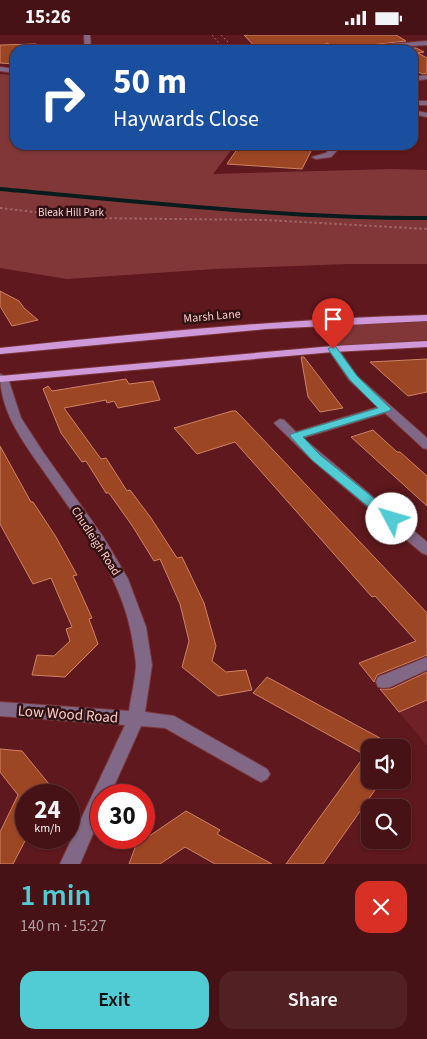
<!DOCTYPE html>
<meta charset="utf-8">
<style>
body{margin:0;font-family:"Source Sans 3",sans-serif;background:#512023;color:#f1f3f6;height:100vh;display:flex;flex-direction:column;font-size:19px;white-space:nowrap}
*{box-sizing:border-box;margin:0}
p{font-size:16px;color:#b09ea1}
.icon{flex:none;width:28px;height:28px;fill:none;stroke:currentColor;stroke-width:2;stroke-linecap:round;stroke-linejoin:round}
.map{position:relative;height:829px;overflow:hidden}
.drawer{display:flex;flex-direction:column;background:#471216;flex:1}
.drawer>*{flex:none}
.hud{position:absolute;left:10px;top:10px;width:408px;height:105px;border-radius:15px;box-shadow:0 1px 4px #0004,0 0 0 1px #5f3235;background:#1a4fa0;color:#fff;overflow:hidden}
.controls{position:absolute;left:361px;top:704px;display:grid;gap:10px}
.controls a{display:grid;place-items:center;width:50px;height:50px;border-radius:10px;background:#471216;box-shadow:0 1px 4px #0004,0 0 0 1px #5f3235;font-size:25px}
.speed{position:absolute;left:15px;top:749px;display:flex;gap:10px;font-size:25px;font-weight:700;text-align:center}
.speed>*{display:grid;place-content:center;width:65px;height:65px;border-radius:50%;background:#471216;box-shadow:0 1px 4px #0004,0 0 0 1px #5f3235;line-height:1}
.speed small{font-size:12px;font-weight:400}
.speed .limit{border:8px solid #d22;background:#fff;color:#111}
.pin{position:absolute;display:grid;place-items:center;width:42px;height:42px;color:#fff;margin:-51px -21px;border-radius:50% 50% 50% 0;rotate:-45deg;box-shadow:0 0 5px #0007}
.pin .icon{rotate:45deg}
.me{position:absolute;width:55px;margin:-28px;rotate:309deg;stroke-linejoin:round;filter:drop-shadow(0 0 4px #0008)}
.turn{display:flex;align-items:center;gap:18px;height:105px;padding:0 20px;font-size:22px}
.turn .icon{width:65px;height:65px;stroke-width:2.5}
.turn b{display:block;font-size:35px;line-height:42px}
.round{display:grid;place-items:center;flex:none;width:52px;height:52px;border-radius:15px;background:#512023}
.head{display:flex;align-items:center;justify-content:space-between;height:85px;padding:0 20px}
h1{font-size:30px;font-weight:600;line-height:38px;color:#51ccd4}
.action{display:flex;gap:10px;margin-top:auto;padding:10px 20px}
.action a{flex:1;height:58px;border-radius:15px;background:#51ccd4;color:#111;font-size:20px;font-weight:600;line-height:58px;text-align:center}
.action a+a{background:#512023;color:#f1f3f6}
.status{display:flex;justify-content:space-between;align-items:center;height:35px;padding:0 25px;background:#471216;direction:ltr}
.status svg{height:14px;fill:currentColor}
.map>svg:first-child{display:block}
</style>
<div class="status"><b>15:26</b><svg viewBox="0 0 49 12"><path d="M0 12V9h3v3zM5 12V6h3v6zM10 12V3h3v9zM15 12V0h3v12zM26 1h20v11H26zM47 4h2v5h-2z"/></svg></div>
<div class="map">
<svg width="427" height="829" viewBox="0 0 427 829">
<rect width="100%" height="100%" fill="#5f181d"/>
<polygon fill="#6f2127" points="427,665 427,711 399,677"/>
<g fill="#813738">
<polygon points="0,39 15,40 15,110 235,110 213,139 392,134 427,135 427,229 348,229 215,234 67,244 0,233"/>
<polygon points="427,286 427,305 333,311 329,309 324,291"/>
</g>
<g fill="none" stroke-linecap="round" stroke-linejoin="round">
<path stroke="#091c1d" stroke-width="4" d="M 0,154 C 142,167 284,183 427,183"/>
</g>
<g fill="#9d4624" stroke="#ce8266">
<polygon points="244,0 396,0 406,6 343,13 335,13 327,8 323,10 323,14 258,15"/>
<polygon points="36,9 25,15 15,15 15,29 0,28 0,10"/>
<polygon points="416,13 424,17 418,18 427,23 427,38 422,39 412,33 412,15 375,15"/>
<polygon points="240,110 314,110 302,134 227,129"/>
<polygon points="0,256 19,266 24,273 38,285 12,291 0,271"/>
<polygon points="301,322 304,322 343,373 320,377 308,362"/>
<polygon points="427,324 427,357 408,361 370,327"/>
<polygon points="126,344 129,349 153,346 160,365 118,373 114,366 107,368 106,365 64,373 101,424 106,423 127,456 130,455 151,483 177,523 182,522 204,568 216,611 212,626 226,637 246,635 252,655 218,661 182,632 189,606 180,569 160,524 154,526 133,492 109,458 106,458 86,426 82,427 61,398 43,354 48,351 52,356"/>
<polygon points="232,376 236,376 259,400 427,578 427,620 377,640 374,647 359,628 416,606 375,561 372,562 235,407 197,419 174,393"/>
<polygon points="373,395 397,417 400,417 427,441 427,471 351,402"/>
<polygon points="0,411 31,467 33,467 56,502 77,540 73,541 92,583 89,584 98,609 65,642 32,640 37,620 54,621 70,606 66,594 72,592 51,543 33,549 0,489"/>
<polygon points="427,637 427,665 399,677 380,654 391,654"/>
<polygon points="267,642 380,703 373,712 370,712 370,745 382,745 323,829 286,829 365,720 253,658"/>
<polygon points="0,714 22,716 58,760 26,760 26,804 13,829 0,829 0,797 18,760 0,737"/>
<polygon points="186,776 220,795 217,799 272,829 215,829 185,812 160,829 129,829 136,810"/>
</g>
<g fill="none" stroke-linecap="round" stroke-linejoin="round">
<g stroke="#7b383c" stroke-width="2">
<g id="minor">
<polygon points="84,0 90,0 91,15 85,15"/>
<polygon points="427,6 427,10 343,15 346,13"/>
<polygon points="327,10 334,15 327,15 324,12"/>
<polygon points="239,11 241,12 243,15 237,15 236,13"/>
<polygon points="0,32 15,34 15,38 0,36"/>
<polygon points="427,40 427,44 412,46 412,42"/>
<rect x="412" y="66" width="15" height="4"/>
<polygon points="412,75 427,78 427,82 412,79"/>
<polygon points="334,110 342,110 331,122 316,124 312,122 326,118"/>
<polygon points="333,311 337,312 357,341 427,403 427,414 423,413 385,378 303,403 427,507 427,520 422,518 312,425 274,388 280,384 284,385 296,397 378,372 349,345 328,314"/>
<path d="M 0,339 L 8,343 L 21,383 L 43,417 L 104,503 L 128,544 L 146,592 L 152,630 L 145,677 L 174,681 L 267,734 L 270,739 L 267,744 L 261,747 L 255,744 L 165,693 L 141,691 L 110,760 L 101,760 L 101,780 L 80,829 L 60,829 L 125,690 L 0,681 L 0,667 L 129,676 C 131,662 135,646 136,631 C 136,624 134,616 133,608 C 123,540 78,486 40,431 C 20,403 0,374 0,339 Z"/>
<polygon points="427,622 427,635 390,652 384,653 378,652 376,647 378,642"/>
</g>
</g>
<g stroke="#7b383c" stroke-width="2">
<g id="major">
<path d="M 427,280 L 427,286 L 266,294 L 0,319 L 0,313 C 142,298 284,284 427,280 Z"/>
<polygon points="427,306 427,312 333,317 0,347 0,341 333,311"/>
</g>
</g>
<g stroke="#a06466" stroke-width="1" stroke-dasharray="2 2" stroke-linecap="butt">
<polyline points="212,0 224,14 228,13"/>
<polyline points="221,0 229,8"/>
</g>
<polyline stroke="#a06466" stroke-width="2" stroke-dasharray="2.5 2.5" stroke-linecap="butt" points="0,173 85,183 266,185 427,194"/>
<use href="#minor" fill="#826887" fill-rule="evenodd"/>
<use href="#major" fill="#cf99d9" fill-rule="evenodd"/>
</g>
<polygon fill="#51ccd4" stroke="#35858a" points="333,311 336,312 357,341 391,374 389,376 303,402 320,420 396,481 398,484 396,487 387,487 312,425 290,401 291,399 378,373 350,345 328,314"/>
<g text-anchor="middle" stroke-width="5" stroke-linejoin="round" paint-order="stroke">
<g font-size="11" fill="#f1d5d4" stroke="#311112">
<text x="71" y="181">Bleak Hill Park</text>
</g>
<g font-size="12" fill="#f8cbc9" stroke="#311112">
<text transform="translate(212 281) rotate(-5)" y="4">Marsh Lane</text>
<text transform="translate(96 506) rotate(57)" y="4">Chudleigh Road</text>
</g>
<g font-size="15" fill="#f8cbc9" stroke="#311112">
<text transform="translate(68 679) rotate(4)" y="5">Low Wood Road</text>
</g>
</g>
</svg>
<div class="controls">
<a><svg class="icon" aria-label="sound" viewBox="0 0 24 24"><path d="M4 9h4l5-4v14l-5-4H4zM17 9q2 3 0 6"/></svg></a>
<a><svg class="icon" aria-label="search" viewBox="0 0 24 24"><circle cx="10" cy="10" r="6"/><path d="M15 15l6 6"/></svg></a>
</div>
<div class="speed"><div>24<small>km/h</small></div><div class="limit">30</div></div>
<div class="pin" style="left:333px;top:314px;background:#d93025"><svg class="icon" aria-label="arrive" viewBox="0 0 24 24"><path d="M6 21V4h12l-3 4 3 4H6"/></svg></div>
<svg class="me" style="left:392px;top:484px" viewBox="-20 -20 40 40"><circle r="19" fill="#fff"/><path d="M0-13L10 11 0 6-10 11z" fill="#51ccd4"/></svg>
<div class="hud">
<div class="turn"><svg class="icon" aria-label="right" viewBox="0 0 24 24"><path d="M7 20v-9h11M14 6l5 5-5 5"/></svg><div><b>50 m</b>Haywards Close</div></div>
</div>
</div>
<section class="drawer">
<div class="head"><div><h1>1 min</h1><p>140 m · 15:27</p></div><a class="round" style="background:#d93025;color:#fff"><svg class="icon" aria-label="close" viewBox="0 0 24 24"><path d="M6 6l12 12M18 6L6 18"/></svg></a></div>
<div class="action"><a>Exit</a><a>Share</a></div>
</section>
